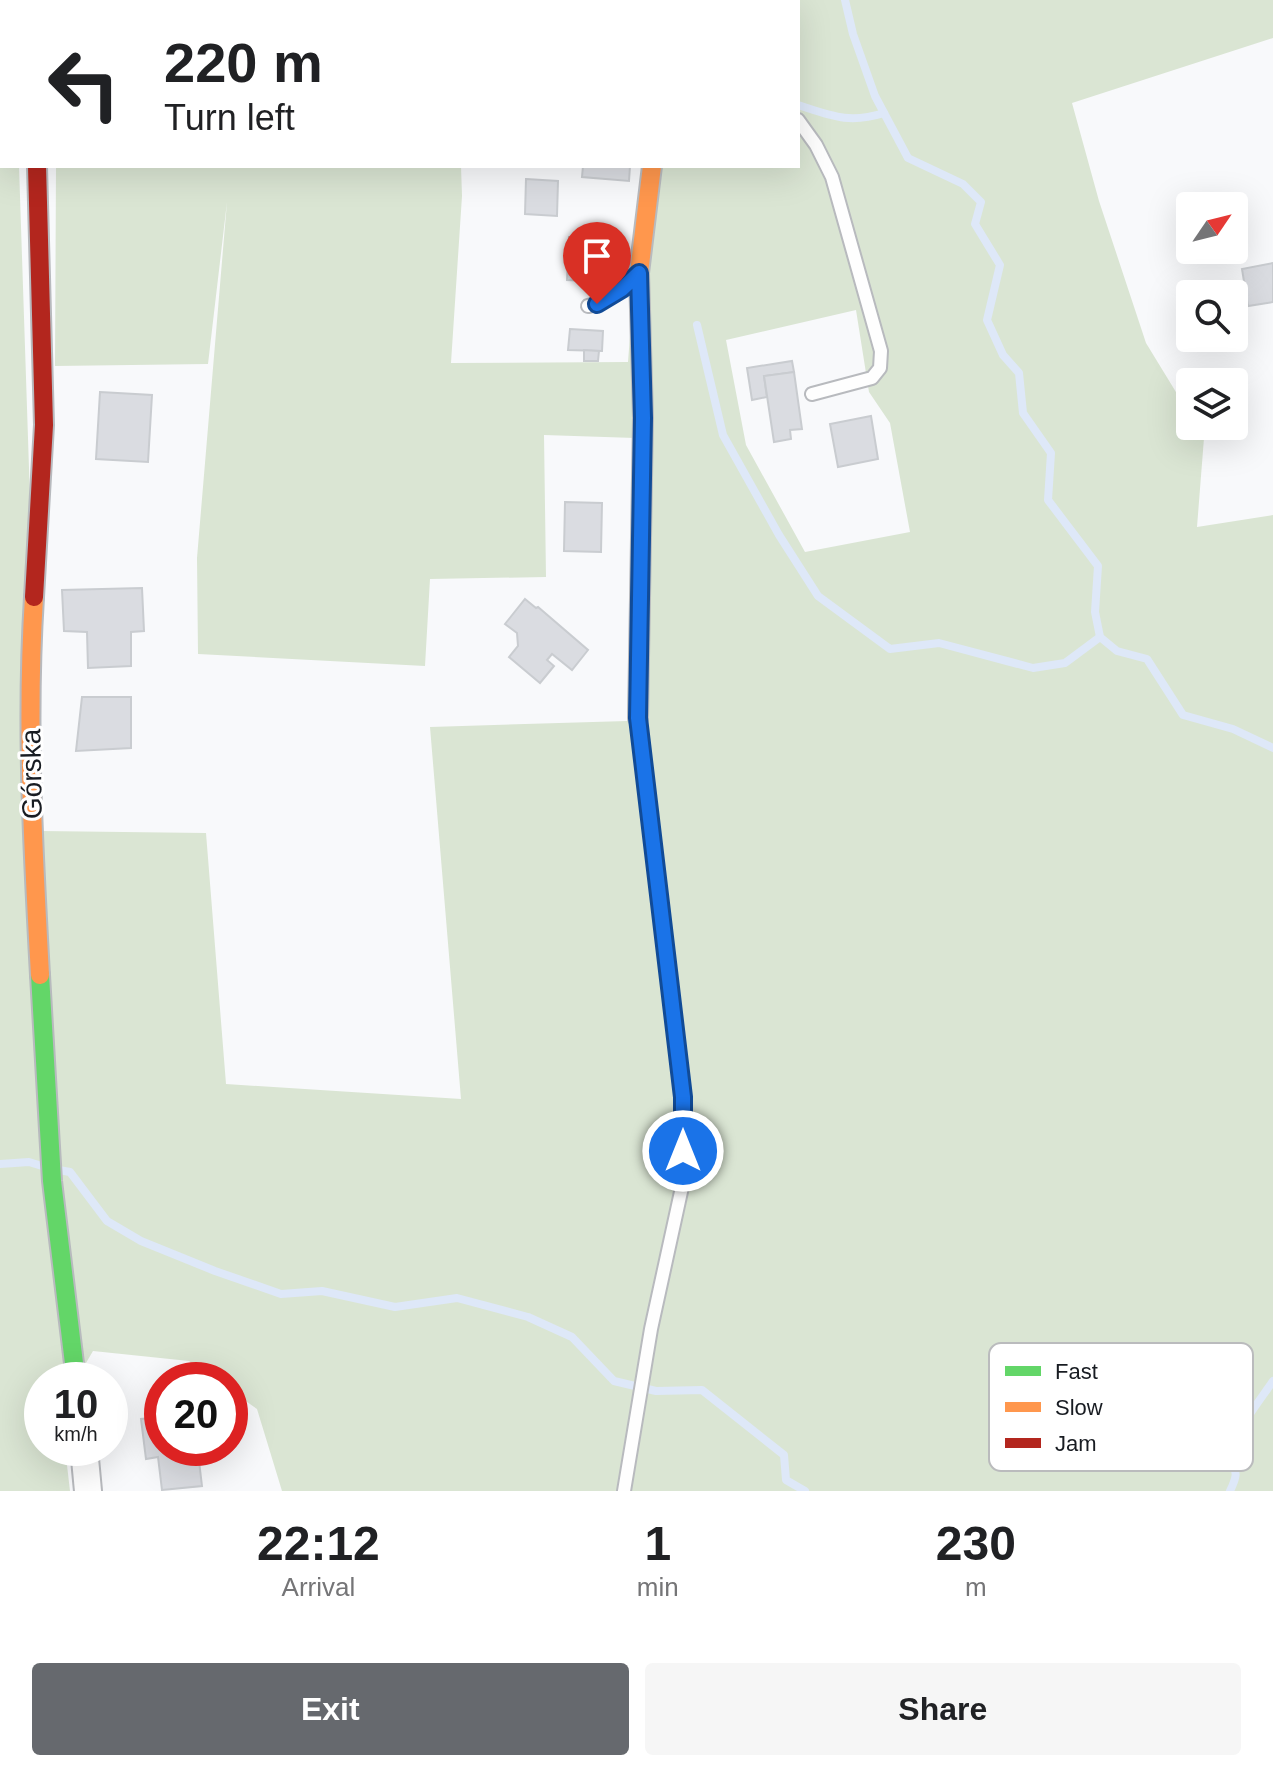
<!DOCTYPE html>
<meta charset="utf-8">
<style>
body{margin:0;font-family:Arial,sans-serif;background:#f6f6f6;color:#202124;height:100vh;display:flex;flex-direction:column;font-size:30px;white-space:nowrap}
*{box-sizing:border-box;margin:0}
p{font-size:26px;color:#757577}
.icon{flex:none;width:44px;height:44px;fill:none;stroke:currentColor;stroke-width:2;stroke-linecap:round;stroke-linejoin:round}
.map{position:relative;height:1491px;overflow:hidden}
.details{display:flex;flex-direction:column;background:#fff;flex:1}
.details>*{flex:none}
.banner{position:absolute;left:0px;top:0px;width:800px;height:168px;box-shadow:0 8px 32px #0002;background:#fff;color:#202124;overflow:hidden}
.needle{width:52px;rotate:55deg}
.controls{position:absolute;left:1176px;top:192px;display:grid;gap:16px}
.controls a{display:grid;place-items:center;width:72px;height:72px;border-radius:8px;background:#fff;box-shadow:0 8px 32px #0002;font-size:40px}
.speed{position:absolute;left:24px;top:1362px;display:flex;gap:16px;font-size:40px;font-weight:700;text-align:center}
.speed>*{display:grid;place-content:center;width:104px;height:104px;border-radius:50%;background:#fff;box-shadow:0 8px 32px #0002;line-height:1}
.speed small{font-size:20px;font-weight:400}
.speed .limit{border:12px solid #d22;background:#fff;color:#111}
.pin{position:absolute;display:grid;place-items:center;width:68px;height:68px;color:#fff;margin:-82px -34px;border-radius:50% 50% 50% 0;rotate:-45deg;box-shadow:0 0 8px #0007}
.pin .icon{rotate:45deg}
.me{position:absolute;width:88px;margin:-44px;rotate:0deg;stroke-linejoin:round;filter:drop-shadow(0 0 6px #0008)}
.turn{display:flex;align-items:center;gap:28px;height:168px;padding:0 32px;font-size:36px}
.turn .icon{width:104px;height:104px;stroke-width:2.5}
.turn b{display:block;font-size:56px;line-height:68px}
.eta{display:flex;justify-content:space-evenly;align-items:center;height:136px;text-align:center}
.eta b{font-size:48px;font-weight:700;line-height:56px}
.cta{display:flex;gap:16px;margin-top:auto;padding:16px 32px}
.cta a{flex:1;height:92px;border-radius:8px;background:#66696e;color:#fff;font-size:32px;font-weight:700;line-height:92px;text-align:center}
.cta a+a{background:#f6f6f6;color:#202124}
.map>svg:first-child{display:block}
</style>
<div class="map">
<svg width="1273" height="1491" viewBox="0 0 1273 1491">
<rect width="100%" height="100%" fill="#f8f9fb"/>
<g fill="#dae5d3" fill-rule="evenodd">
<path d="M 0,0 L 2,2 L 2,166 L 19,166 L 41,831 L 206,833 L 226,1084 L 461,1099 L 430,727 L 627,721 L 635,438 L 544,435 L 546,577 L 430,579 L 425,666 L 198,654 L 197,558 L 227,202 L 208,364 L 55,366 L 56,166 L 461,166 L 462,196 L 451,363 L 628,362 L 643,166 L 798,166 L 798,2 L 240,2 L 241,0 L 1273,0 L 1273,38 L 1072,103 L 1099,201 L 1146,343 L 1190,415 L 1190,426 L 1197,426 L 1204,438 L 1197,527 L 1273,515 L 1273,1491 L 282,1491 L 257,1409 L 230,1390 L 230,1380 L 216,1380 L 189,1361 L 93,1351 L 76,1380 L 42,1380 L 42,1448 L 65,1448 L 70,1491 L 0,1491 ZM 856,310 L 869,392 L 890,423 L 910,532 L 805,552 L 746,445 L 726,340 Z"/>
<polygon points="32,0 203,0 204,2 32,2"/>
</g>
<g fill="none" stroke-linecap="round" stroke-linejoin="round">
<g stroke="#dee8f8" stroke-width="8">
<polyline points="633,0 634,2"/>
<polyline points="757,0 762,2"/>
<polyline points="845,0 853,34 875,96 908,158 963,184 981,202 975,224 1000,265 987,320 1003,355 1019,373 1023,413 1051,453 1048,500 1098,566 1095,612 1100,637 1117,651 1147,659 1183,715 1233,729 1273,748"/>
<path d="M 798,105 C 832,116 849,124 884,113"/>
<polyline points="697,325 723,435 779,535 818,596 890,649 939,643 1033,668 1065,663 1100,637"/>
<polyline points="0,1164 29,1162 42,1166"/>
<polyline points="59,1170 70,1172 107,1221 141,1241 215,1271 281,1294 322,1291 395,1307 457,1298 528,1317 572,1337 614,1381 656,1391 702,1390 784,1455 786,1480 805,1491"/>
<path d="M 1230,1491 C 1242,1466 1231,1473 1232,1454 C 1233,1433 1261,1399 1273,1381"/>
</g>
</g>
<g fill="#dadce1" stroke="#c9ccd0" stroke-width="2">
<polygon points="583,166 630,166 629,181 582,177"/>
<polygon points="526,179 558,181 557,216 525,214"/>
<polygon points="569,237 610,239 608,282 567,280"/>
<polygon points="609,260 617,260 616,273 609,273"/>
<polygon points="1273,263 1273,302 1248,306 1242,269"/>
<polygon points="570,329 603,331 602,351 568,350"/>
<polygon points="584,350 599,351 598,361 584,361"/>
<polygon points="792,361 794,372 764,376 767,397 752,400 747,368"/>
<polygon points="794,372 802,429 790,430 791,439 774,442 764,376"/>
<polygon points="100,392 152,395 148,462 96,459"/>
<polygon points="871,416 878,459 838,467 830,424"/>
<polygon points="565,502 602,503 601,552 564,551"/>
<polygon points="142,588 144,631 131,632 131,666 88,668 87,632 64,631 62,590"/>
<polygon points="525,599 536,608 538,607 588,650 572,670 552,654 547,660 554,666 540,683 509,657 518,646 517,633 505,624"/>
<polygon points="82,697 131,697 131,748 76,751"/>
<polygon points="162,1417 162,1448 202,1448 203,1460 199,1461 202,1486 162,1490 158,1457 146,1459 141,1419"/>
</g>
<g fill="none" stroke-linecap="round" stroke-linejoin="round">
<g stroke="#b8babe" stroke-width="16">
<g id="lane">
<polyline points="798,120 816,145 832,177 881,351 880,368 872,378 812,394"/>
<path d="M 588,306 C 605,303 621,290 633,278"/>
<polyline points="624,1491 651,1329 684,1178 683,1097 638,721"/>
</g>
</g>
<g stroke="#b8babe" stroke-width="30">
<g id="street">
<polyline points="23,0 23,2"/>
<polyline points="656,2 657,0"/>
<polyline points="84,1448 88,1491"/>
</g>
</g>
<g stroke="#b8babe" stroke-width="22">
<polyline id="fast" points="40,975 52,1181 76,1380"/>
</g>
<g stroke="#b8babe" stroke-width="22">
<g id="slow">
<path d="M 34,597 C 26,723 33,849 40,975"/>
<polyline points="638,718 643,418 639,273 652,166"/>
</g>
</g>
<g stroke="#b8babe" stroke-width="22">
<polyline id="jam" points="34,597 44,425 37,166"/>
</g>
<use href="#lane" stroke="#fefefe" stroke-width="12"/>
<use href="#street" stroke="#fefefe" stroke-width="26"/>
<use href="#fast" stroke="#63d668" stroke-width="18"/>
<use href="#slow" stroke="#ff974d" stroke-width="18"/>
<use href="#jam" stroke="#b3261e" stroke-width="18"/>
</g>
<g fill="none" stroke-linecap="round" stroke-linejoin="round">
<g stroke="#114b97" stroke-width="20">
<polyline id="route" points="597,304 622,289 639,273 643,418 638,718 683,1097 683,1151"/>
</g>
<use href="#route" stroke="#1a73e8" stroke-width="14"/>
</g>
<g text-anchor="middle" stroke-width="6" stroke-linejoin="round" paint-order="stroke">
<g font-size="28" fill="#181c22" stroke="#fff">
<text transform="translate(31 774) rotate(-91)" y="10">Górska</text>
</g>
</g>
<rect x="989" y="1343" width="264" height="128" rx="12" fill="#fff" stroke="#babbbd" stroke-width="2"/>
<rect x="1005" y="1366" width="36" height="10" fill="#63d668"/>
<rect x="1005" y="1402" width="36" height="10" fill="#ff974d"/>
<rect x="1005" y="1438" width="36" height="10" fill="#b3261e"/>
<g font-size="22" fill="#181c22">
<text x="1055" y="1379">Fast</text>
<text x="1055" y="1415">Slow</text>
<text x="1055" y="1451">Jam</text>
</g>
</svg>
<div class="controls">
<a><svg class="needle" viewBox="-14 -14 28 28"><path d="M0-13l5 13h-10z" fill="#e53935"/><path d="M0 13l5-13h-10z" fill="#757577"/></svg></a>
<a><svg class="icon" aria-label="search" viewBox="0 0 24 24"><circle cx="10" cy="10" r="6"/><path d="M15 15l6 6"/></svg></a>
<a><svg class="icon" aria-label="layers" viewBox="0 0 24 24"><path d="M12 4l9 5-9 5-9-5zM3 14l9 5 9-5"/></svg></a>
</div>
<div class="speed"><div>10<small>km/h</small></div><div class="limit">20</div></div>
<div class="pin" style="left:597px;top:304px;background:#d93025"><svg class="icon" aria-label="arrive" viewBox="0 0 24 24"><path d="M6 21V4h12l-3 4 3 4H6"/></svg></div>
<svg class="me" style="left:683px;top:1151px" viewBox="-20 -20 40 40"><circle r="17" fill="#1a73e8" stroke="#fff" stroke-width="3"/><path d="M0-11L8 9 0 5-8 9z" fill="#fff"/></svg>
<div class="banner">
<div class="turn"><svg class="icon" aria-label="left" viewBox="0 0 24 24"><path d="M17 20v-9H6M10 6l-5 5 5 5"/></svg><div><b>220 m</b>Turn left</div></div>
</div>
</div>
<section class="details">
<div class="eta">
<div><b>22:12</b><p>Arrival</p></div>
<div><b>1</b><p>min</p></div>
<div><b>230</b><p>m</p></div>
</div>
<div class="cta"><a>Exit</a><a>Share</a></div>
</section>
